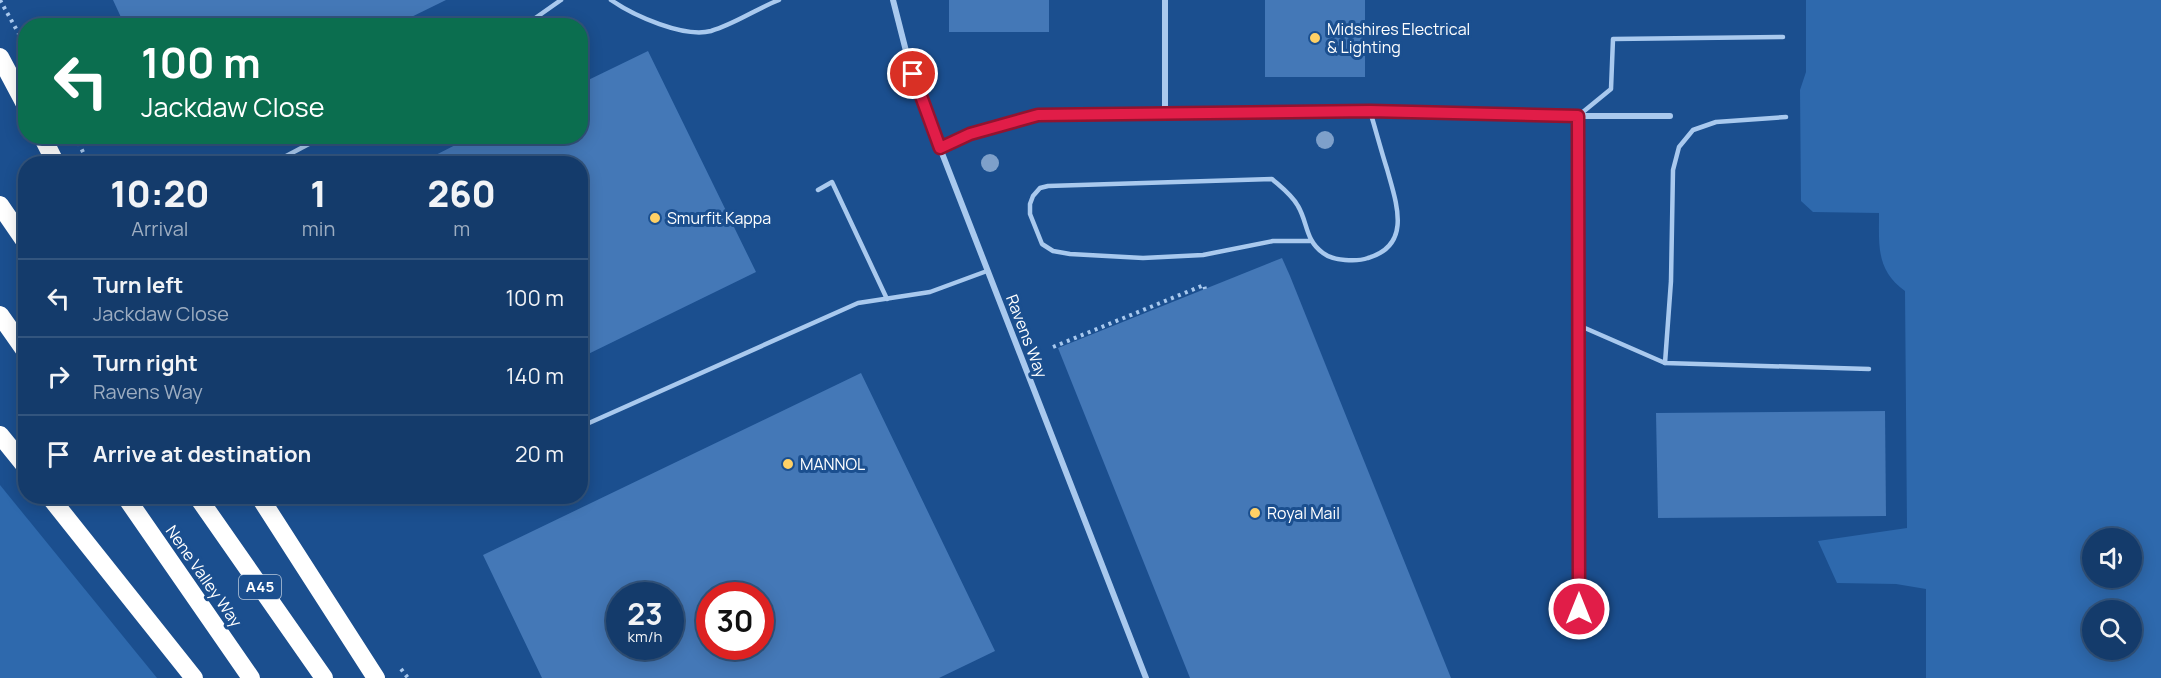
<!DOCTYPE html>
<style>
body{margin:0;font-family:Manrope,sans-serif;background:#214673;color:#f1f3f6;height:100vh;display:flex;flex-direction:column;font-size:22px;white-space:nowrap}
*{box-sizing:border-box;margin:0}
p{font-size:20px;color:#9dadc1}
.icon{flex:none;width:33px;height:33px;fill:none;stroke:currentColor;stroke-width:2;stroke-linecap:round;stroke-linejoin:round}
.map{position:relative;flex:1;overflow:hidden}
.panel{position:absolute;left:18px;top:156px;width:570px;height:348px;display:flex;flex-direction:column;background:#143b6b;border-radius:24px;box-shadow:0 3px 15px #0003,0 0 0 2px #33557e}
.panel>*{flex:none}
.banner{position:absolute;left:18px;top:18px;width:570px;height:126px;border-radius:24px;box-shadow:0 3px 15px #0003,0 0 0 2px #33557e;background:#0b6e4f;color:#fff;overflow:hidden}
.tools{position:absolute;left:2082px;top:528px;display:grid;gap:12px}
.tools a{display:grid;place-items:center;width:60px;height:60px;border-radius:50%;background:#143b6b;box-shadow:0 3px 15px #0003,0 0 0 2px #33557e;font-size:30px}
.speed{position:absolute;left:606px;top:582px;display:flex;gap:12px;font-size:30px;font-weight:700;text-align:center}
.speed>*{display:grid;place-content:center;width:78px;height:78px;border-radius:50%;background:#143b6b;box-shadow:0 3px 15px #0003,0 0 0 2px #33557e;line-height:1}
.speed small{font-size:15px;font-weight:400}
.speed .limit{border:9px solid #d22;background:#fff;color:#111}
.pin{position:absolute;display:grid;place-items:center;width:51px;height:51px;color:#fff;margin:-26px;border:3px solid #fff;border-radius:50%;box-shadow:0 2px 6px #0007}
.me{position:absolute;width:66px;margin:-33px;rotate:0deg;stroke-linejoin:round;filter:drop-shadow(0 0 4px #0008)}
.turn{display:flex;align-items:center;gap:21px;height:126px;padding:0 24px;font-size:27px}
.turn .icon{width:78px;height:78px;stroke-width:2.5}
.turn b{display:block;font-size:42px;line-height:51px}
.eta{display:flex;justify-content:space-evenly;align-items:center;height:102px;text-align:center}
.eta b{font-size:36px;font-weight:800;line-height:42px}
ul{padding:0;list-style:none}
li{display:flex;align-items:center;gap:18px;height:78px;padding:0 24px;border-top:2px solid #33557e}
li div{flex:1}
li b{display:block;font-size:22px}
li em{font-style:normal}
.map>svg:first-child{display:block}
</style>
<div class="map">
<svg width="2161" height="678" viewBox="0 0 2161 678">
<rect width="100%" height="100%" fill="#1b4f8f"/>
<g fill="#2e69ad" fill-rule="evenodd">
<path d="M 1806,0 L 2161,0 L 2161,678 L 1926,678 L 1926,589 L 1896,584 L 1837,583 L 1818,541 L 1907,528 L 1905,291 C 1876,270 1879,246 1879,213 L 1813,212 L 1801,201 L 1800,90 L 1806,72 ZM 2092,538 L 2132,538 L 2132,578 L 2092,578 ZM 2092,610 L 2132,610 L 2132,650 L 2092,650 Z"/>
<polygon points="0,485 157,678 0,678"/>
</g>
<g fill="#4478b7" fill-rule="evenodd">
<polygon points="113,0 446,0 393,26 125,26"/>
<rect x="949" y="0" width="100" height="32"/>
<rect x="1265" y="0" width="100" height="77"/>
<polygon points="648,51 756,272 580,358 580,164 418,164 473,136 580,136 580,84"/>
<polygon points="1282,258 1290,276 1451,678 1190,678 1058,348"/>
<path d="M 861,373 L 995,651 L 939,678 L 542,678 L 483,555 ZM 620,596 L 670,596 L 670,646 L 620,646 ZM 710,596 L 760,596 L 760,646 L 710,646 Z"/>
<polygon points="1885,411 1886,516 1658,518 1656,413"/>
</g>
<g fill="none" stroke-linecap="round" stroke-linejoin="round">
<g stroke="#a9c9ee" stroke-width="4" stroke-dasharray="3 4.5" stroke-linecap="butt">
<polyline points="0,0 24,43"/>
<polyline points="75,136 89,164"/>
<polyline points="1053,347 1204,285 1205,289"/>
<polyline points="401,669 408,678"/>
</g>
<g stroke="#a9c9ee" stroke-width="4.5">
<path d="M 611,0 C 634,16 684,38 711,31 C 735,24 756,9 779,0"/>
<polyline points="524,26 561,0"/>
<polyline points="1578,116 1611,89 1613,39 1783,37"/>
<polyline points="271,164 324,136"/>
<polyline points="818,190 832,182 887,299"/>
<path d="M 1310,241 L 1273,241 L 1203,255 L 1143,258 L 1070,254 L 1053,251 L 1042,244 L 1030,214 L 1030,204 L 1033,196 L 1040,188 L 1048,186 L 1272,179 C 1281,187 1292,195 1298,206 C 1308,223 1305,240 1323,253 C 1333,261 1357,262 1368,258 C 1413,245 1396,202 1387,169 C 1381,150 1376,131 1370,111"/>
<polyline points="1578,325 1665,363 1869,369"/>
<polyline points="1665,363 1671,281 1673,170 1679,147 1693,130 1716,122 1786,117"/>
<polyline points="580,427 858,303 930,292 987,271"/>
</g>
<g stroke="#a9c9ee" stroke-width="6">
<polyline points="893,0 907,55 940,148 1146,678"/>
<polyline points="1165,0 1165,113"/>
<polyline points="1578,116 1579,609"/>
<polyline points="940,148 970,134 1038,115 1370,111 1578,116 1670,116"/>
</g>
<g stroke="#fff" stroke-width="18">
<polyline points="0,57 26,106"/>
<polyline points="42,136 56,164"/>
<polyline points="0,205 26,243"/>
<polyline points="0,315 26,352"/>
<polyline points="0,435 26,467"/>
<polyline points="49,496 194,678"/>
<polyline points="125,496 251,678"/>
<polyline points="197,496 324,678"/>
<polyline points="259,496 376,678"/>
</g>
</g>
<g fill="#7ea0ca">
<circle cx="1325" cy="140" r="9"/>
<circle cx="990" cy="163" r="9"/>
</g>
<g fill="none" stroke-linecap="round" stroke-linejoin="round">
<g stroke="#92132f" stroke-width="15">
<polyline id="route" points="913,74 940,148 970,134 1038,115 1370,111 1578,116 1579,609"/>
</g>
<use href="#route" stroke="#e11d48" stroke-width="10"/>
</g>
<g fill="#ffd166" stroke="#1b4f8f" stroke-width="2">
<circle cx="1315" cy="38" r="6"/>
<circle cx="655" cy="218" r="6"/>
<circle cx="788" cy="464" r="6"/>
<circle cx="1255" cy="513" r="6"/>
</g>
<g text-anchor="middle" stroke-width="6" stroke-linejoin="round" paint-order="stroke">
<rect fill="#1b4f8f" stroke="#bbcadd" stroke-width="1.5" x="239" y="575" width="42" height="24" rx="4.5"/>
<g font-size="15" font-weight="bold" fill="#fff">
<text x="260" y="592">A45</text>
</g>
<g font-size="16" fill="#fff" stroke="#1b4f8f" text-anchor="start">
<text x="1327" y="35">Midshires Electrical<tspan x="1327" dy="18">&amp; Lighting</tspan></text>
<text x="667" y="224">Smurfit Kappa</text>
<text x="800" y="470">MANNOL</text>
<text x="1267" y="519">Royal Mail</text>
</g>
<g font-size="16" fill="#fff" stroke="#1b4f8f">
<text transform="translate(1027 336) rotate(69)" y="6">Ravens Way</text>
<text transform="translate(204 576) rotate(55)" y="6">Nene Valley Way</text>
</g>
</g>
</svg>
<div class="tools">
<a><svg class="icon" aria-label="sound" viewBox="0 0 24 24"><path d="M4 9h4l5-4v14l-5-4H4zM17 9q2 3 0 6"/></svg></a>
<a><svg class="icon" aria-label="search" viewBox="0 0 24 24"><circle cx="10" cy="10" r="6"/><path d="M15 15l6 6"/></svg></a>
</div>
<div class="speed"><div>23<small>km/h</small></div><div class="limit">30</div></div>
<div class="pin" style="left:913px;top:74px;background:#d93025"><svg class="icon" aria-label="arrive" viewBox="0 0 24 24"><path d="M6 21V4h12l-3 4 3 4H6"/></svg></div>
<svg class="me" style="left:1579px;top:609px" viewBox="-20 -20 40 40"><circle r="17" fill="#e11d48" stroke="#fff" stroke-width="3"/><path d="M0-11L8 9 0 5-8 9z" fill="#fff"/></svg>
<div class="banner">
<div class="turn"><svg class="icon" aria-label="left" viewBox="0 0 24 24"><path d="M17 20v-9H6M10 6l-5 5 5 5"/></svg><div><b>100 m</b>Jackdaw Close</div></div>
</div>
<section class="panel">
<div class="eta">
<div><b>10:20</b><p>Arrival</p></div>
<div><b>1</b><p>min</p></div>
<div><b>260</b><p>m</p></div>
</div>
<ul>
<li><svg class="icon" aria-label="left" viewBox="0 0 24 24"><path d="M17 20v-9H6M10 6l-5 5 5 5"/></svg><div><b>Turn left</b><p>Jackdaw Close</p></div><em>100 m</em></li>
<li><svg class="icon" aria-label="right" viewBox="0 0 24 24"><path d="M7 20v-9h11M14 6l5 5-5 5"/></svg><div><b>Turn right</b><p>Ravens Way</p></div><em>140 m</em></li>
<li><svg class="icon" aria-label="arrive" viewBox="0 0 24 24"><path d="M6 21V4h12l-3 4 3 4H6"/></svg><div><b>Arrive at destination</b></div><em>20 m</em></li>
</ul>
</section>
</div>
